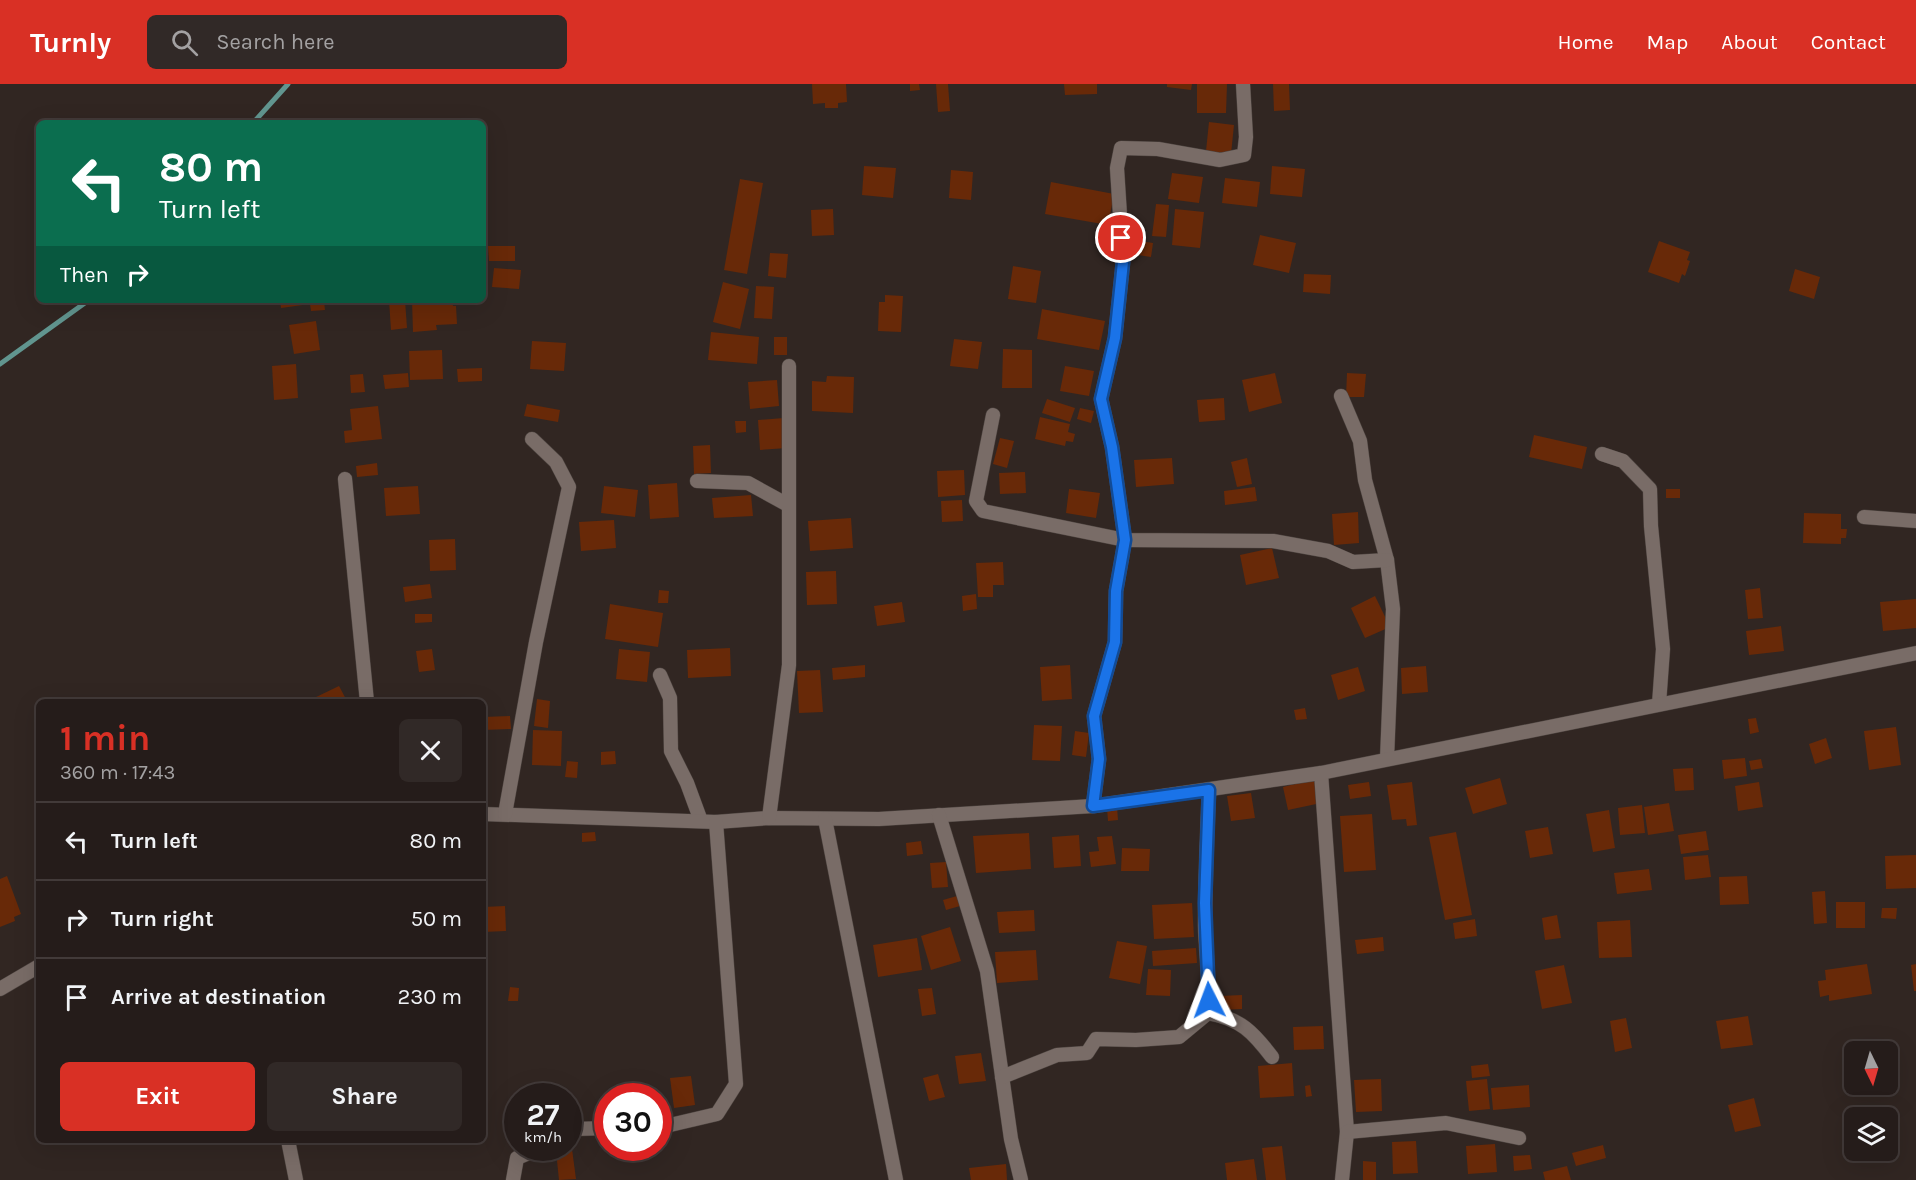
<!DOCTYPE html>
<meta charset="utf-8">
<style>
body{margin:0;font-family:Karla,sans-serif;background:#312927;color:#f1f3f6;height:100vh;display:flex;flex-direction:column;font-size:22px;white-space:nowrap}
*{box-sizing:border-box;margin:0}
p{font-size:20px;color:#a3a1a2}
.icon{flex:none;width:33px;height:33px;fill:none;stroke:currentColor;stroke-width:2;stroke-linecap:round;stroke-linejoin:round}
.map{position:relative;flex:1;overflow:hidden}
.drawer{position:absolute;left:36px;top:615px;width:450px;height:444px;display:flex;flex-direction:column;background:#251c1a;border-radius:9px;box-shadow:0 6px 24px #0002,0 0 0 2px #423a39}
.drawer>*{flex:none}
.hud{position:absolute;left:36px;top:36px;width:450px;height:183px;border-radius:9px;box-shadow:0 6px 24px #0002,0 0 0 2px #423a39;background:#0b6e4f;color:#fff;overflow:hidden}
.needle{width:39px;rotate:175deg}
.tools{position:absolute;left:1844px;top:957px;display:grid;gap:12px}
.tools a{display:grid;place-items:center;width:54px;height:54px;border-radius:9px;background:#251c1a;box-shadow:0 6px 24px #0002,0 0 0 2px #423a39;font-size:30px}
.speed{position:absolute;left:504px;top:999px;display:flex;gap:12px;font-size:30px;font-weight:700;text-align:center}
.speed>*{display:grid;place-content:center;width:78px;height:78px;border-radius:50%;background:#251c1a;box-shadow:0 6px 24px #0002,0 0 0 2px #423a39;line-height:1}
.speed small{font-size:15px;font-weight:400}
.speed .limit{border:9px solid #d22;background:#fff;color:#111}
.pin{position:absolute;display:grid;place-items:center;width:51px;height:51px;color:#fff;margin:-26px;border:3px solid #fff;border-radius:50%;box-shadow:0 2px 6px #0007}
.me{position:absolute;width:66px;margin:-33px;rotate:357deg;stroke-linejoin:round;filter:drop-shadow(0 0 4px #0008)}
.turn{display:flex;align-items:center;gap:21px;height:126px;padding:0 24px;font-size:27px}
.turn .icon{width:78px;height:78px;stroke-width:2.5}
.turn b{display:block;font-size:42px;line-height:51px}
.then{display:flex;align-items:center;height:57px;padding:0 24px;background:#0003;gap:12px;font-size:22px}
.round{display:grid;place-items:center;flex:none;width:63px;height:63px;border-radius:9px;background:#312927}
.summary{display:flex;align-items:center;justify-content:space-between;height:102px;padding:0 24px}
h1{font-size:36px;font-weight:700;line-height:45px;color:#d93025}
.button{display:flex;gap:12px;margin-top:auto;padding:12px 24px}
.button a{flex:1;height:69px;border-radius:9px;background:#d93025;color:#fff;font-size:24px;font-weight:700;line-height:69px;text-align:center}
.button a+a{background:#312927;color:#f1f3f6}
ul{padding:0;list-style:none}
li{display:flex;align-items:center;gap:18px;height:78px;padding:0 24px;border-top:2px solid #423a39}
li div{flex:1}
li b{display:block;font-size:22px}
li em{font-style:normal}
header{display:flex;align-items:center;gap:36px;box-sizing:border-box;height:84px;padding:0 30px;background:#d93025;color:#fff}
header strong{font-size:28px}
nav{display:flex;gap:33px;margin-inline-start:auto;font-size:21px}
.search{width:420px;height:54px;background:#312927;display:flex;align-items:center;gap:15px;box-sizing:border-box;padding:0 21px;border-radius:9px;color:#a3a1a2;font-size:22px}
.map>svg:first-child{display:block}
</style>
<header>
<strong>Turnly</strong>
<div class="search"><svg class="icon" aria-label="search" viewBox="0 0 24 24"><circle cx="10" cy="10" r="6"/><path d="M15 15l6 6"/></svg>Search here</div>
<nav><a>Home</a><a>Map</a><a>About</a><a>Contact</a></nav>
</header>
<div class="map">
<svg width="1916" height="1096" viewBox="0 0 1916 1096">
<rect width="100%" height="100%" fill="#312622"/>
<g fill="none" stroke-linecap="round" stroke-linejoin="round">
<g stroke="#61958f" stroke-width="5">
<polyline points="253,39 288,0"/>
<polyline points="0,280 89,216"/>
</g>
</g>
<g fill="#682908">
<polygon points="812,0 846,0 847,18 838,19 838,24 825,24 825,19 813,20"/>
<polygon points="910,0 919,0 920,6 910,7"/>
<polygon points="936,0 948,0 950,27 938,28"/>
<polygon points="1064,0 1097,0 1097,10 1065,11"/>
<polygon points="1167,0 1192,0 1191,6 1167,3"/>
<polygon points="1197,0 1227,0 1226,29 1197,29"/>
<polygon points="1273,0 1289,0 1290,26 1274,27"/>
<polygon points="1209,38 1234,41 1231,70 1206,67"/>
<polygon points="864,82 896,84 893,114 862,111"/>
<polygon points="1272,82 1305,85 1302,113 1270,110"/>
<polygon points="951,86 973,88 971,116 949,114"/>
<polygon points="1172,89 1203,93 1199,119 1168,115"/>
<polygon points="1225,94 1260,98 1257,123 1222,119"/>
<polygon points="740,95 763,99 747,190 724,186"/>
<polygon points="1051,98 1114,110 1108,141 1045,130"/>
<polygon points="1156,120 1169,121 1166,153 1152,152"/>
<polygon points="833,125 834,151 812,152 811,126"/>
<polygon points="1175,125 1204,128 1200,164 1172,161"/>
<polygon points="1260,151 1296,159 1289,189 1253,181"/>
<polygon points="1140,157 1153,159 1151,173 1138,171"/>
<polygon points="1659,157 1690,168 1687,176 1690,177 1685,192 1682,190 1679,199 1648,188"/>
<polygon points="488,162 515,162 515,177 489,177"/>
<polygon points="770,169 788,170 786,194 768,192"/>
<polygon points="1013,182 1041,187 1036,219 1008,215"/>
<polygon points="494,184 521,186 519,205 492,203"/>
<polygon points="1795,185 1820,193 1814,215 1789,207"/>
<polygon points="1304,190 1331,191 1330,210 1303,208"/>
<polygon points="723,198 749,205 740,245 713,238"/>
<polygon points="756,202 774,203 772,235 754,234"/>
<polygon points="885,211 903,212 901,248 878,247 879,218 885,218"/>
<polygon points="280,216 320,216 320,218 324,217 325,226 311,227 310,220 281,224"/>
<polygon points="389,216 405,216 407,244 391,246"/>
<polygon points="412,216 452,216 453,222 456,222 457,240 436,241 437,246 413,248"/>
<polygon points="1042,225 1105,237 1099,266 1037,255"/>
<polygon points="316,237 320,266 294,270 289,241"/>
<polygon points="711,248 759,253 757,280 708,276"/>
<rect x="774" y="253" width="13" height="18"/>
<polygon points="954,255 982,258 978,285 950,282"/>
<polygon points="532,257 566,259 564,287 530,285"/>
<polygon points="1003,265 1032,266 1032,304 1002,304"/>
<polygon points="442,266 443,295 410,296 409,267"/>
<polygon points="296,280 298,314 274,316 272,282"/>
<polygon points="1065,282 1094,287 1089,312 1060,307"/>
<polygon points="482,284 482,297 458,298 457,285"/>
<polygon points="408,289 409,303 385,305 383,291"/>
<polygon points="1275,289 1282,319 1249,328 1242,296"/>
<polygon points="1347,289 1366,290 1364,313 1346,313"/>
<polygon points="363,290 365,308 351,309 350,291"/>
<polygon points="827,292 854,293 853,329 812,327 812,297 826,298"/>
<polygon points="777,296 779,322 750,325 748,298"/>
<polygon points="1224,314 1225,336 1199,338 1197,316"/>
<polygon points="1047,315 1075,324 1070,338 1042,329"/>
<polygon points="527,320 560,326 558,338 524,332"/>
<polygon points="378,322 382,355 345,359 344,347 352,346 350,325"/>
<polygon points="1080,324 1094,327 1091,339 1077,335"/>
<polygon points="1040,333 1070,340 1068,348 1075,350 1073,358 1066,357 1065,362 1035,355"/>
<polygon points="784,334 787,364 760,366 758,336"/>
<polygon points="735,337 746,337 746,348 736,349"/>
<polygon points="1534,351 1587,363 1582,385 1529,373"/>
<polygon points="1000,354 1014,357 1007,384 993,380"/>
<polygon points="710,361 711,389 694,390 693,362"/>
<polygon points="1172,374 1174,400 1136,403 1134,376"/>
<polygon points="1247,374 1252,400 1237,403 1231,378"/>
<polygon points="377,379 378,391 357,393 356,382"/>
<polygon points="964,386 965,411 938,413 937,387"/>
<polygon points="1025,388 1026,409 1000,410 999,389"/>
<polygon points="677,399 679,433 650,435 648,401"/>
<polygon points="418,402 420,430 386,432 384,404"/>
<polygon points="604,402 638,406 635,433 601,429"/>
<polygon points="1255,403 1257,417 1225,421 1224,407"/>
<polygon points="1069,405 1100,409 1096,434 1066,429"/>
<rect x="1666" y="405" width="14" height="9"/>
<polygon points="751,411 753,432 714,434 712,414"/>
<polygon points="962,416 963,437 942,438 941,417"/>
<polygon points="1358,428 1359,459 1334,461 1332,430"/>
<polygon points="1804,429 1841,430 1841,445 1847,445 1846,454 1841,454 1841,460 1803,459"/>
<polygon points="851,434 853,464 810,467 808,437"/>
<polygon points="614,436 616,464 581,467 579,438"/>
<polygon points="455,455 456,486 430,487 429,456"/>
<polygon points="1272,464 1279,494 1246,501 1240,471"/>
<polygon points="1003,478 1004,501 993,501 993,513 978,513 976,479"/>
<polygon points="836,487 837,520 807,521 806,488"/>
<polygon points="430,500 432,514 405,518 403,503"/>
<polygon points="1760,504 1763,534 1748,535 1745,506"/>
<polygon points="659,506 669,507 668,519 658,519"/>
<polygon points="976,510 977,525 963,527 962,512"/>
<polygon points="1375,512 1390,543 1365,554 1351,524"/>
<polygon points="1916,515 1916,544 1883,547 1880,518"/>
<polygon points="902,518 905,538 877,542 874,522"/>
<polygon points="610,520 663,529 658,563 605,555"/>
<polygon points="415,530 432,530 432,538 415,539"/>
<polygon points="1781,542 1784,567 1749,571 1746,547"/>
<polygon points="730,564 731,592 688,594 687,566"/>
<polygon points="432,565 435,586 419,588 416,567"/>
<polygon points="619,565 650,568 647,598 616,595"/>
<polygon points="865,581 865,593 833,596 832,584"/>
<polygon points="1070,581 1072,615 1042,617 1040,583"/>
<polygon points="1426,582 1428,608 1402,610 1401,584"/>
<polygon points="1358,583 1365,607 1338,616 1331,591"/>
<polygon points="820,586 823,628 799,629 797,587"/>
<polygon points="339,602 347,617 313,618 312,615"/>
<polygon points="537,615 550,617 548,644 534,642"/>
<polygon points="1305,624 1307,635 1296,636 1294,626"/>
<polygon points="510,632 511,645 483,646 483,633"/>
<polygon points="1756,634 1759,648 1750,650 1748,635"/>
<polygon points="1034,641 1062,642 1060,677 1032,676"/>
<polygon points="1896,643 1901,681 1869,686 1864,647"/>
<polygon points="533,646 562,647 561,682 532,681"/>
<polygon points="1075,647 1089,649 1086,673 1072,671"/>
<polygon points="1826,654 1832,674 1815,680 1809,660"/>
<polygon points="615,667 616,680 601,681 601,668"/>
<polygon points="1745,674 1747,692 1724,695 1722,676"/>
<polygon points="1761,675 1763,684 1751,686 1749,677"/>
<polygon points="567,677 578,678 577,694 565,693"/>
<polygon points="1693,684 1694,706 1675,707 1673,685"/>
<polygon points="1500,694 1507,720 1473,730 1465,704"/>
<polygon points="1315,695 1321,719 1288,726 1283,703"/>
<polygon points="1369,698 1371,712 1350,715 1348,701"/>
<polygon points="1412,698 1417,741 1407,742 1406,735 1392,736 1387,701"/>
<polygon points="1759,698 1763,723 1738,727 1735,702"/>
<polygon points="1251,709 1255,734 1231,737 1227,712"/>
<polygon points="1669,719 1674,747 1648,751 1644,723"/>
<polygon points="1642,721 1645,749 1620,751 1618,724"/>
<polygon points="1117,723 1118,736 1108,737 1107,724"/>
<polygon points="1609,726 1615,764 1593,768 1586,730"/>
<polygon points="1372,730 1376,786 1344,788 1340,732"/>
<polygon points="1548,743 1553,770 1530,774 1525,747"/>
<polygon points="1706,747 1709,766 1681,770 1678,751"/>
<polygon points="595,748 596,757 582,758 582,749"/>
<polygon points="1456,748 1472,831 1445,836 1429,753"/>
<polygon points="1029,749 1031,785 976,789 973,752"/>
<polygon points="1079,751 1081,782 1054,784 1052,753"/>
<polygon points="1112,752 1116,780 1091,783 1089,768 1099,767 1097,753"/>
<polygon points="921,757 923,770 907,772 906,759"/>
<polygon points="1122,764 1150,765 1149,787 1121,787"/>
<polygon points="1708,771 1711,793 1685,796 1683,773"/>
<polygon points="1916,771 1916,804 1886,805 1885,772"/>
<polygon points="946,778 948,803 932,804 930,779"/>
<polygon points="1649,785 1652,806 1617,810 1614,789"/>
<polygon points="7,792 21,830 14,833 15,837 0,843 0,795"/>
<polygon points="1747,792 1749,820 1720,821 1719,793"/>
<polygon points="1825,807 1827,839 1814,840 1812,808"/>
<polygon points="957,812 960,822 946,826 943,816"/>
<rect x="1836" y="818" width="29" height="26"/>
<polygon points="1192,819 1194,853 1154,855 1152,821"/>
<polygon points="505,822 506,847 483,848 483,823"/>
<polygon points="1882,824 1897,824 1896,835 1881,834"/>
<polygon points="1034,826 1035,847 999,849 997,828"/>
<polygon points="1557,831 1561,854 1545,856 1542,834"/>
<polygon points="1475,835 1477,852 1455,855 1453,839"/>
<polygon points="1630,836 1632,873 1599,874 1597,838"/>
<polygon points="950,843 961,877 931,886 921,852"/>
<polygon points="1383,853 1384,867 1357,870 1355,856"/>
<polygon points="917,854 922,886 878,893 873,861"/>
<polygon points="1117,857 1147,862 1140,900 1109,894"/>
<polygon points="1196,864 1197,879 1153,882 1152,867"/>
<polygon points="1036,866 1038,896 997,899 995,868"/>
<polygon points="1867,880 1872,910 1829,917 1829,911 1820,913 1818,897 1826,896 1825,886"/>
<polygon points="1916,880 1916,907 1914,907 1911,881"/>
<polygon points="1564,881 1572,919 1542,925 1535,887"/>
<polygon points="1148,885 1171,886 1170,912 1146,911"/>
<polygon points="510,903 519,904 518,917 508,917"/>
<polygon points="932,904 936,930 922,932 918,905"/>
<polygon points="1242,911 1242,925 1220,926 1220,912"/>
<polygon points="1748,932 1753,961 1721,965 1716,937"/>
<polygon points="1626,934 1632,964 1615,968 1610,937"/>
<polygon points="1323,942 1324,965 1294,966 1293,943"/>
<polygon points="981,969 986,997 959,1000 955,972"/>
<polygon points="1292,979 1294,1012 1260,1014 1258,982"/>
<polygon points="1488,980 1490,992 1472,994 1471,982"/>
<polygon points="938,990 945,1013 929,1017 923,994"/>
<polygon points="691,992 695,1021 674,1024 670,994"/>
<polygon points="1381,995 1382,1027 1356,1028 1354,996"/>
<polygon points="1487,995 1490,1025 1469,1027 1466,997"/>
<polygon points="1310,1001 1312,1012 1306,1013 1305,1002"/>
<polygon points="1529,1001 1530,1023 1493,1026 1491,1004"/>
<polygon points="483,1004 488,1031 483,1031"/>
<polygon points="1754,1014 1761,1042 1735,1048 1728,1021"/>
<polygon points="1416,1057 1418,1089 1393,1090 1392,1058"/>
<polygon points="1495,1060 1497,1088 1468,1090 1466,1062"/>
<polygon points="1603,1061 1606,1074 1576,1082 1572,1069"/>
<polygon points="1282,1062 1286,1096 1266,1096 1262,1064"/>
<polygon points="572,1065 576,1095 559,1096 556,1067"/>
<polygon points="1530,1071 1532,1085 1514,1087 1513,1072"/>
<polygon points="1254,1075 1257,1096 1227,1096 1225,1079"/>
<polygon points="1363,1077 1376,1078 1376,1096 1363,1096"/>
<polygon points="1006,1080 1007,1096 971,1096 969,1084"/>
<polygon points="1567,1082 1571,1096 1545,1096 1543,1088"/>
</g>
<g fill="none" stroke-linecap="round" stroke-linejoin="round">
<g stroke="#4c433f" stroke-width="15">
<g id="street">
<polyline points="1341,312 1360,357 1365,396 1387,476 1393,525 1387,675"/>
<polyline points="993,331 976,417 983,427 1125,456 1273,457 1328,467 1353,478 1387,476"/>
<polyline points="1602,370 1623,377 1650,405 1651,442 1663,565 1659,620"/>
<polyline points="345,395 367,618"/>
<polyline points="697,397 748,399 788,421"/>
<polyline points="1864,433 1916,437"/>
<polyline points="660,591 670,614 671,667 687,699 701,737"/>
<polyline points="1321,689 1347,1048 1342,1096"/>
<polyline points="1093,722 1099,675 1094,632 1115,558 1116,507 1125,456 1112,363 1101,315 1115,254 1123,178 1117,84 1121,64 1158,65 1220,76 1244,71 1246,53 1243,0"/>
<polyline points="483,730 716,738 769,734 879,735 1093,722 1321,689 1916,569"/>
<polyline points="505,730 536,558 569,403 556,378 532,355"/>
<polyline points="939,731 987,887 1011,1055 1021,1096"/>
<polyline points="769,734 789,581 789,282"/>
<polyline points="825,735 896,1096"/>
<polyline points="0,905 39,882"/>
<path d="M 1208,929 C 1210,900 1206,871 1205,841 C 1205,796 1207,751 1209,706"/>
<path d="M 1002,993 L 1057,971 L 1087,969 L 1096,955 L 1136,956 L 1179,953 L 1208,929 C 1241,935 1253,948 1272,973"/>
<polyline points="658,1042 670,1041 717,1030 736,1000 716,738"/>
<polyline points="1347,1048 1446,1039 1519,1054"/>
<polyline points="568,1049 575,1045 608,1044"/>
<polyline points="288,1056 296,1096"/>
<polyline points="513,1096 517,1074 540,1064"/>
</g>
</g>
<use href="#street" stroke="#796c67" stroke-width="14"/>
</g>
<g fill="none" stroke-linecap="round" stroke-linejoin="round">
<g stroke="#114b97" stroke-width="15">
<polyline id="route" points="1121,154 1123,178 1115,254 1101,315 1112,363 1125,456 1116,507 1115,558 1094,632 1099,675 1093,722 1209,706 1205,819 1209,916"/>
</g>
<use href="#route" stroke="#1a73e8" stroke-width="10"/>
</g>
</svg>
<div class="tools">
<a><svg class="needle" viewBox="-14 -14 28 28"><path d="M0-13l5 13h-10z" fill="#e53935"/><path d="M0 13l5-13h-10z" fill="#a3a1a2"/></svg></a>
<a><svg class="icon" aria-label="layers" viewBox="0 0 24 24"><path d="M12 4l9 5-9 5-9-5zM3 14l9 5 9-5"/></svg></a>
</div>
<div class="speed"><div>27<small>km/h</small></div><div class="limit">30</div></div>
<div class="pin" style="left:1121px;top:154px;background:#d93025"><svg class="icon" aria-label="arrive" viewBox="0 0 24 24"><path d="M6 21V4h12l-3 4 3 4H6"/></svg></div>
<svg class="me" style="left:1209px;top:916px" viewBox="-20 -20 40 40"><path d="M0-17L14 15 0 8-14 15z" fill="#1a73e8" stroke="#fff" stroke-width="4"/></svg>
<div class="hud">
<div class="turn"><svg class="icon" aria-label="left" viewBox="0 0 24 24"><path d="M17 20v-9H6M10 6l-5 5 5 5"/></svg><div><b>80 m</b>Turn left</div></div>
<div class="then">Then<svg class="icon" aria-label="right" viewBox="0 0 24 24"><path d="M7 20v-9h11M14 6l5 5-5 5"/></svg></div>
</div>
<section class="drawer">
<div class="summary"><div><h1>1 min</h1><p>360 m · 17:43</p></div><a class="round"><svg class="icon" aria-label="close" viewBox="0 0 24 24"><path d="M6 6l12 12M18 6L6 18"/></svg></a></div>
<ul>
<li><svg class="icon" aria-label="left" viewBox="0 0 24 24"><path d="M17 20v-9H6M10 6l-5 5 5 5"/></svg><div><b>Turn left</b></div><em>80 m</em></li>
<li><svg class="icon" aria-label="right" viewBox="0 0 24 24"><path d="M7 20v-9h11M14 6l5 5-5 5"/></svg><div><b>Turn right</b></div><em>50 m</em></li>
<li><svg class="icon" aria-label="arrive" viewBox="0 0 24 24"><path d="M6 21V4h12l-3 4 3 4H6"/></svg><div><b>Arrive at destination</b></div><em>230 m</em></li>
</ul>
<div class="button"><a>Exit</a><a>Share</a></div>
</section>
</div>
